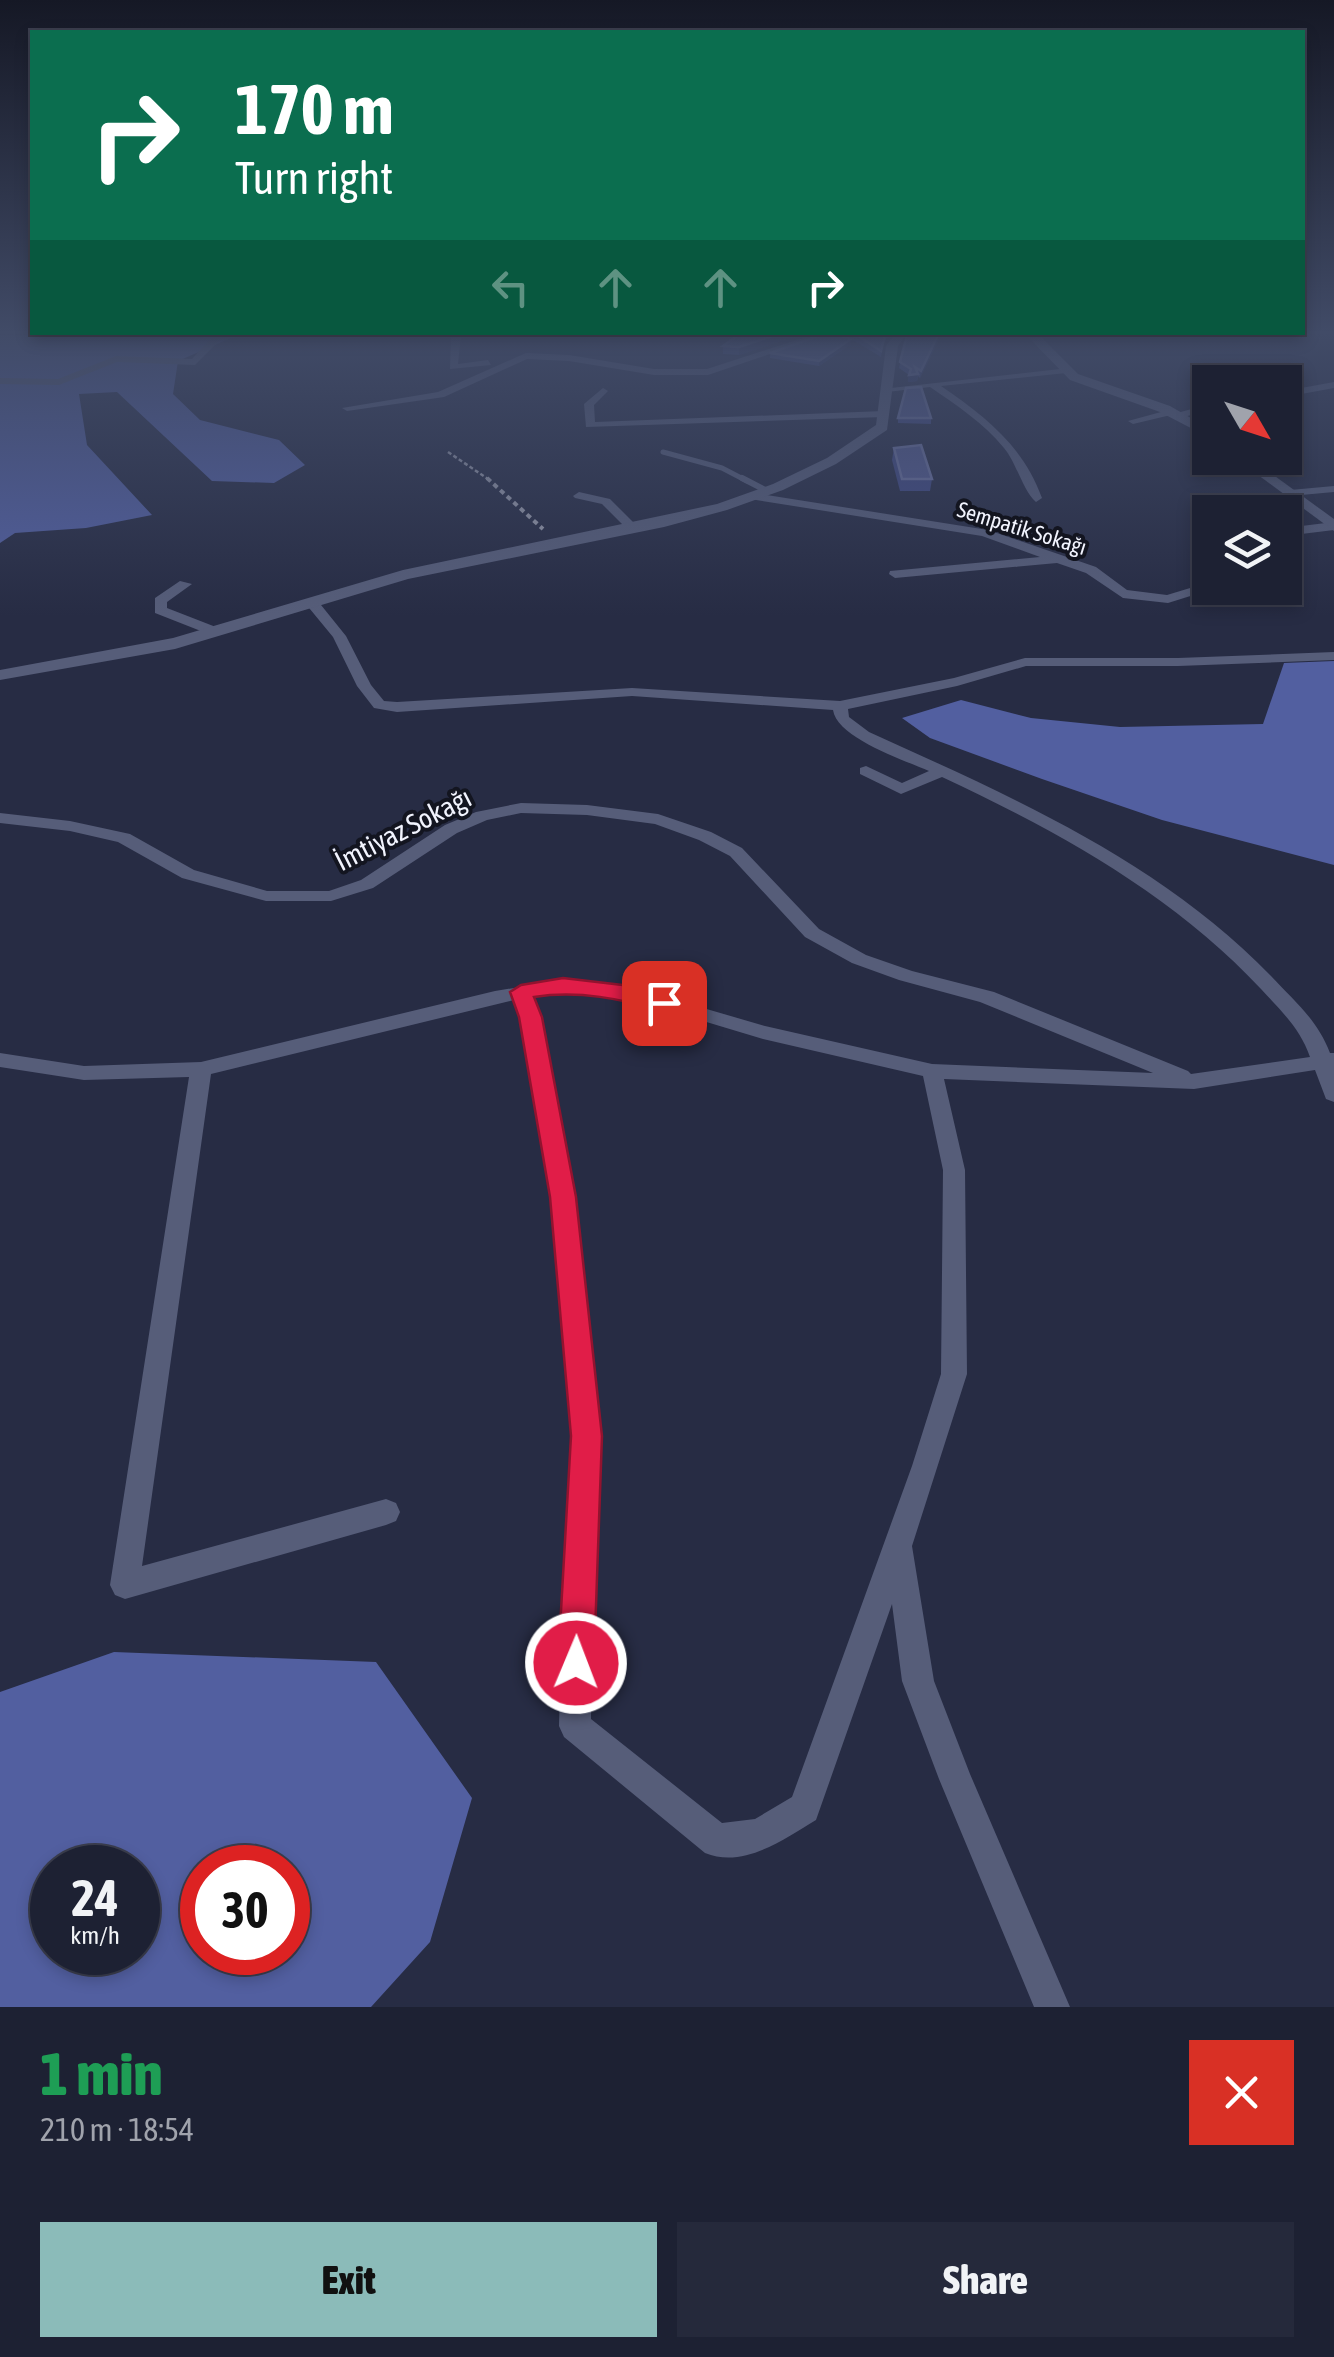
<!DOCTYPE html>
<meta charset="utf-8">
<style>
body{margin:0;font-family:"Asap Condensed",sans-serif;background:#25293b;color:#f1f3f6;height:100vh;display:flex;flex-direction:column;font-size:38px;white-space:nowrap}
*{box-sizing:border-box;margin:0}
p{font-size:32px;color:#a0a3ac}
.icon{flex:none;width:55px;height:55px;fill:none;stroke:currentColor;stroke-width:2;stroke-linecap:round;stroke-linejoin:round}
.map{position:relative;height:2007px;overflow:hidden}
.panel{display:flex;flex-direction:column;background:#1d2133;flex:1}
.panel>*{flex:none}
.hud{position:absolute;left:30px;top:30px;width:1275px;height:305px;border-radius:0px;box-shadow:0 5px 15px #0003,0 0 0 2px #3b3e4e;background:#0b6e4f;color:#fff;overflow:hidden}
.needle{width:65px;rotate:129deg}
.controls{position:absolute;left:1192px;top:365px;display:grid;gap:20px}
.controls a{display:grid;place-items:center;width:110px;height:110px;border-radius:0px;background:#1d2133;box-shadow:0 5px 15px #0003,0 0 0 2px #3b3e4e;font-size:50px}
.speed{position:absolute;left:30px;top:1845px;display:flex;gap:20px;font-size:50px;font-weight:700;text-align:center}
.speed>*{display:grid;place-content:center;width:130px;height:130px;border-radius:50%;background:#1d2133;box-shadow:0 5px 15px #0003,0 0 0 2px #3b3e4e;line-height:1}
.speed small{font-size:25px;font-weight:400}
.speed .limit{border:15px solid #d22;background:#fff;color:#111}
.pin{position:absolute;display:grid;place-items:center;width:85px;height:85px;color:#fff;margin:-42px;border-radius:20px;box-shadow:0 5px 15px #0006}
.me{position:absolute;width:110px;margin:-55px;rotate:1deg;stroke-linejoin:round;filter:drop-shadow(0 0 8px #0008)}
.turn{display:flex;align-items:center;gap:35px;height:210px;padding:0 40px;font-size:45px}
.turn .icon{width:130px;height:130px;stroke-width:2.5}
.turn b{display:block;font-size:70px;line-height:85px}
.lanes{display:flex;align-items:center;height:95px;padding:0 40px;background:#0003;justify-content:center;gap:50px;direction:ltr}
.lanes .off{opacity:.35}
.round{display:grid;place-items:center;flex:none;width:105px;height:105px;border-radius:0px;background:#25293b}
.summary{display:flex;align-items:center;justify-content:space-between;height:170px;padding:0 40px}
h1{font-size:60px;font-weight:800;line-height:75px;color:#1e9e55}
.action{display:flex;gap:20px;margin-top:auto;padding:20px 40px}
.action a{flex:1;height:115px;border-radius:0px;background:#8bbbb9;color:#111;font-size:40px;font-weight:800;line-height:115px;text-align:center}
.action a+a{background:#25293b;color:#f1f3f6}
.map>svg:first-child{display:block}
</style>
<div class="map">
<svg width="1334" height="2007" viewBox="0 0 1334 2007">
<rect width="100%" height="100%" fill="#272c44"/>
<g fill="#525fa0" fill-rule="evenodd">
<polygon points="0,335 245,335 233,337 178,361 173,394 200,420 279,440 305,465 274,483 212,481 117,392 79,394 87,445 152,515 86,528 15,533 0,543"/>
<polygon points="1334,661 1334,865 1162,820 1042,779 930,738 902,718 961,700 1031,718 1120,727 1263,724 1284,663"/>
<path d="M 114,1652 L 376,1662 L 472,1798 L 430,1942 L 371,2007 L 0,2007 L 0,1692 ZM 52,1868 L 138,1868 L 138,1952 L 52,1952 ZM 202,1868 L 288,1868 L 288,1952 L 202,1952 Z"/>
</g>
<g fill="none" stroke-linecap="round" stroke-linejoin="round">
<polyline stroke="#9598a8" stroke-width="2.5" stroke-dasharray="4 2.5" stroke-linecap="butt" points="448,452 491,481"/>
<polyline stroke="#9598a8" stroke-width="4" stroke-dasharray="5 4" stroke-linecap="butt" points="487,478 543,529"/>
<polyline stroke="#565d79" stroke-width="5" points="663,452 722,468 747,481"/>
<polyline stroke="#565d79" stroke-width="6" points="742,478 767,491"/>
<g fill="#565d79" fill-rule="evenodd">
<polygon points="214,335 246,335 220,340 195,365 117,362 59,385 0,384 0,378 58,379 116,356 192,359"/>
<polygon points="451,335 461,335 458,364 488,360 491,365 450,369"/>
<polygon points="812,335 826,335 708,375 654,375 569,361 527,359 444,397 347,411 342,408 438,392 526,353 569,355 654,369 707,369"/>
<path d="M 1069,368 L 1066,373 L 941,386 C 986,417 1023,446 1042,498 L 1036,502 C 1024,493 1016,462 1004,448 C 984,423 956,405 930,387 L 887,392 L 882,389 Z"/>
<polygon points="1334,382 1334,388 1285,397 1285,391"/>
<polygon points="603,388 608,391 594,405 595,422 884,411 889,414 884,417 586,427 584,404"/>
<polygon points="1210,404 1210,410 1180,418 1175,414 1133,424 1128,421 1172,409 1177,413"/>
<polygon points="1334,486 1334,492 1290,496 1284,493 1290,490"/>
<polygon points="579,492 610,499 641,530 631,533 602,504 575,498 573,496"/>
<polygon points="754,493 988,530 1096,567 1127,590 1167,595 1210,582 1210,588 1216,588 1168,603 1123,598 1086,573 1057,563 895,578 889,574 890,571 1040,557 982,536 750,499 748,497"/>
<polygon points="1334,522 1334,530 1285,536 1285,528"/>
<polygon points="180,581 192,584 167,602 167,608 221,629 221,635 211,635 155,613 155,598"/>
<path d="M 307,600 L 317,600 L 346,636 L 371,685 L 384,701 L 397,702 L 632,688 L 840,701 L 954,678 L 1025,658 L 1178,658 L 1334,652 L 1334,660 L 1178,666 L 1026,666 L 957,686 L 848,709 L 849,717 L 869,732 C 1012,797 1159,860 1271,976 C 1295,1002 1317,1019 1330,1053 L 1334,1053 L 1334,1102 L 1326,1099 L 1315,1070 L 1194,1089 L 944,1079 L 965,1170 L 967,1374 L 912,1546 L 934,1681 L 970,1774 L 1070,2007 L 1034,2007 L 939,1779 L 902,1681 L 892,1604 L 816,1820 C 784,1839 744,1869 705,1853 L 564,1737 L 559,1726 L 562,1599 L 573,1436 L 551,1197 L 521,1017 L 514,1000 L 211,1074 L 142,1566 L 386,1499 L 396,1503 L 400,1512 L 396,1521 L 386,1525 L 125,1599 L 115,1595 L 110,1585 L 189,1077 L 84,1080 L 0,1067 L 0,1053 L 84,1066 L 201,1062 L 495,991 L 563,980 L 631,987 L 765,1026 L 932,1064 L 1153,1073 L 980,1002 L 899,980 L 852,963 L 805,937 L 730,856 L 699,840 L 655,824 L 587,815 L 521,813 L 487,820 L 457,833 L 373,888 L 331,901 L 266,901 L 182,878 L 118,842 L 70,831 L 0,823 L 0,813 L 70,821 L 130,834 L 194,870 L 267,891 L 329,891 L 361,880 L 445,825 L 476,812 L 521,803 L 587,805 L 658,814 L 711,832 L 742,848 L 819,929 L 866,955 L 912,971 L 994,992 L 1188,1071 L 1191,1074 L 1310,1057 C 1300,1028 1281,1011 1261,989 C 1172,894 1059,832 942,777 L 901,794 L 860,774 L 860,768 L 866,766 L 902,783 L 929,771 C 904,760 837,738 833,710 L 632,696 L 397,712 L 374,708 L 357,686 L 333,637 L 305,603 ZM 563,992 L 630,999 L 763,1039 L 923,1076 L 943,1170 L 941,1374 L 912,1466 L 792,1797 L 755,1819 L 722,1823 L 591,1719 L 592,1599 L 601,1436 L 575,1197 L 541,1017 L 533,997 Z"/>
</g>
<g fill="#565d79" fill-rule="evenodd">
<polygon points="894,335 906,335 898,346 887,430 836,464 783,490 727,510 664,527 408,579 175,649 0,680 0,670 173,638 403,570 717,504 773,484 827,458 876,425 886,346"/>
<polygon points="1026,335 1039,335 1078,374 1170,406 1210,429 1210,438 1160,412 1070,380"/>
<polygon points="1235,458 1250,458 1334,519 1334,531"/>
</g>
</g>
<g fill="#3f4882">
<polygon points="738,335 799,335 739,355 723,354 723,346"/>
<polygon points="853,335 889,335 883,344 881,357 853,340"/>
<polygon points="907,335 941,335 920,378 918,376 917,381 908,382 909,375 899,368"/>
<polygon points="851,344 819,366 770,358 770,353"/>
<polygon points="898,418 931,418 931,424 898,423"/>
<polygon points="894,448 932,479 930,491 900,491 892,460"/>
</g>
<g fill="#2d3564">
<polygon points="776,335 799,335 739,355 739,347"/>
<polygon points="938,335 941,335 920,378 921,371"/>
<polygon points="851,339 851,344 819,366 819,361"/>
<polygon points="918,374 917,381 908,382 909,375"/>
</g>
<g fill="#525a90" stroke="#6b72a1" stroke-width="2.5">
<polygon points="738,335 776,335 739,347 723,346"/>
<polygon points="821,335 838,335 851,339 819,361 770,353"/>
<polygon points="857,335 885,335 881,351"/>
<polygon points="907,335 938,335 921,371 915,367 918,374 909,375 911,369 900,362"/>
<polygon points="921,387 931,418 898,418 906,388"/>
<polygon points="921,445 932,479 902,479 894,448"/>
</g>
<linearGradient id="sky" x2="0" y2="1"><stop stop-color="#151825"/><stop offset="0.54" stop-color="#414b67"/><stop offset="1" stop-color="#414b67" stop-opacity="0"/></linearGradient>
<rect width="1334" height="616" fill="url(#sky)"/>
<path fill="#e11d48" stroke="#92132f" stroke-width="2.5" d="M 563,978 L 631,986 L 672,998 L 675,1003 L 664,1011 C 621,999 579,990 534,997 L 542,1017 L 576,1197 L 602,1436 L 594,1663 L 588,1675 L 576,1680 L 564,1675 L 558,1663 L 571,1436 L 550,1197 L 519,1017 L 510,992 L 521,985 Z"/>
<g text-anchor="middle" stroke-width="8" stroke-linejoin="round" paint-order="stroke">
<g font-size="22" fill="#f2f4fe" stroke="#131520">
<text transform="translate(1022 528) rotate(17)" y="8">Sempatik Sokağı</text>
</g>
<g font-size="28" fill="#f2f4fe" stroke="#131520">
<text transform="translate(403 829) rotate(-27)" y="10">İmtiyaz Sokağı</text>
</g>
</g>
</svg>
<div class="controls">
<a><svg class="needle" viewBox="-14 -14 28 28"><path d="M0-13l5 13h-10z" fill="#e53935"/><path d="M0 13l5-13h-10z" fill="#a0a3ac"/></svg></a>
<a><svg class="icon" aria-label="layers" viewBox="0 0 24 24"><path d="M12 4l9 5-9 5-9-5zM3 14l9 5 9-5"/></svg></a>
</div>
<div class="speed"><div>24<small>km/h</small></div><div class="limit">30</div></div>
<div class="pin" style="left:664px;top:1003px;background:#d93025"><svg class="icon" aria-label="arrive" viewBox="0 0 24 24"><path d="M6 21V4h12l-3 4 3 4H6"/></svg></div>
<svg class="me" style="left:576px;top:1663px" viewBox="-20 -20 40 40"><circle r="17" fill="#e11d48" stroke="#fff" stroke-width="3"/><path d="M0-11L8 9 0 5-8 9z" fill="#fff"/></svg>
<div class="hud">
<div class="turn"><svg class="icon" aria-label="right" viewBox="0 0 24 24"><path d="M7 20v-9h11M14 6l5 5-5 5"/></svg><div><b>170 m</b>Turn right</div></div>
<div class="lanes"><svg class="icon off" aria-label="left" viewBox="0 0 24 24"><path d="M17 20v-9H6M10 6l-5 5 5 5"/></svg><svg class="icon off" aria-label="ahead" viewBox="0 0 24 24"><path d="M12 20V5M6 11l6-6 6 6"/></svg><svg class="icon off" aria-label="ahead" viewBox="0 0 24 24"><path d="M12 20V5M6 11l6-6 6 6"/></svg><svg class="icon" aria-label="right" viewBox="0 0 24 24"><path d="M7 20v-9h11M14 6l5 5-5 5"/></svg></div>
</div>
</div>
<section class="panel">
<div class="summary"><div><h1>1 min</h1><p>210 m · 18:54</p></div><a class="round" style="background:#d93025;color:#fff"><svg class="icon" aria-label="close" viewBox="0 0 24 24"><path d="M6 6l12 12M18 6L6 18"/></svg></a></div>
<div class="action"><a>Exit</a><a>Share</a></div>
</section>
